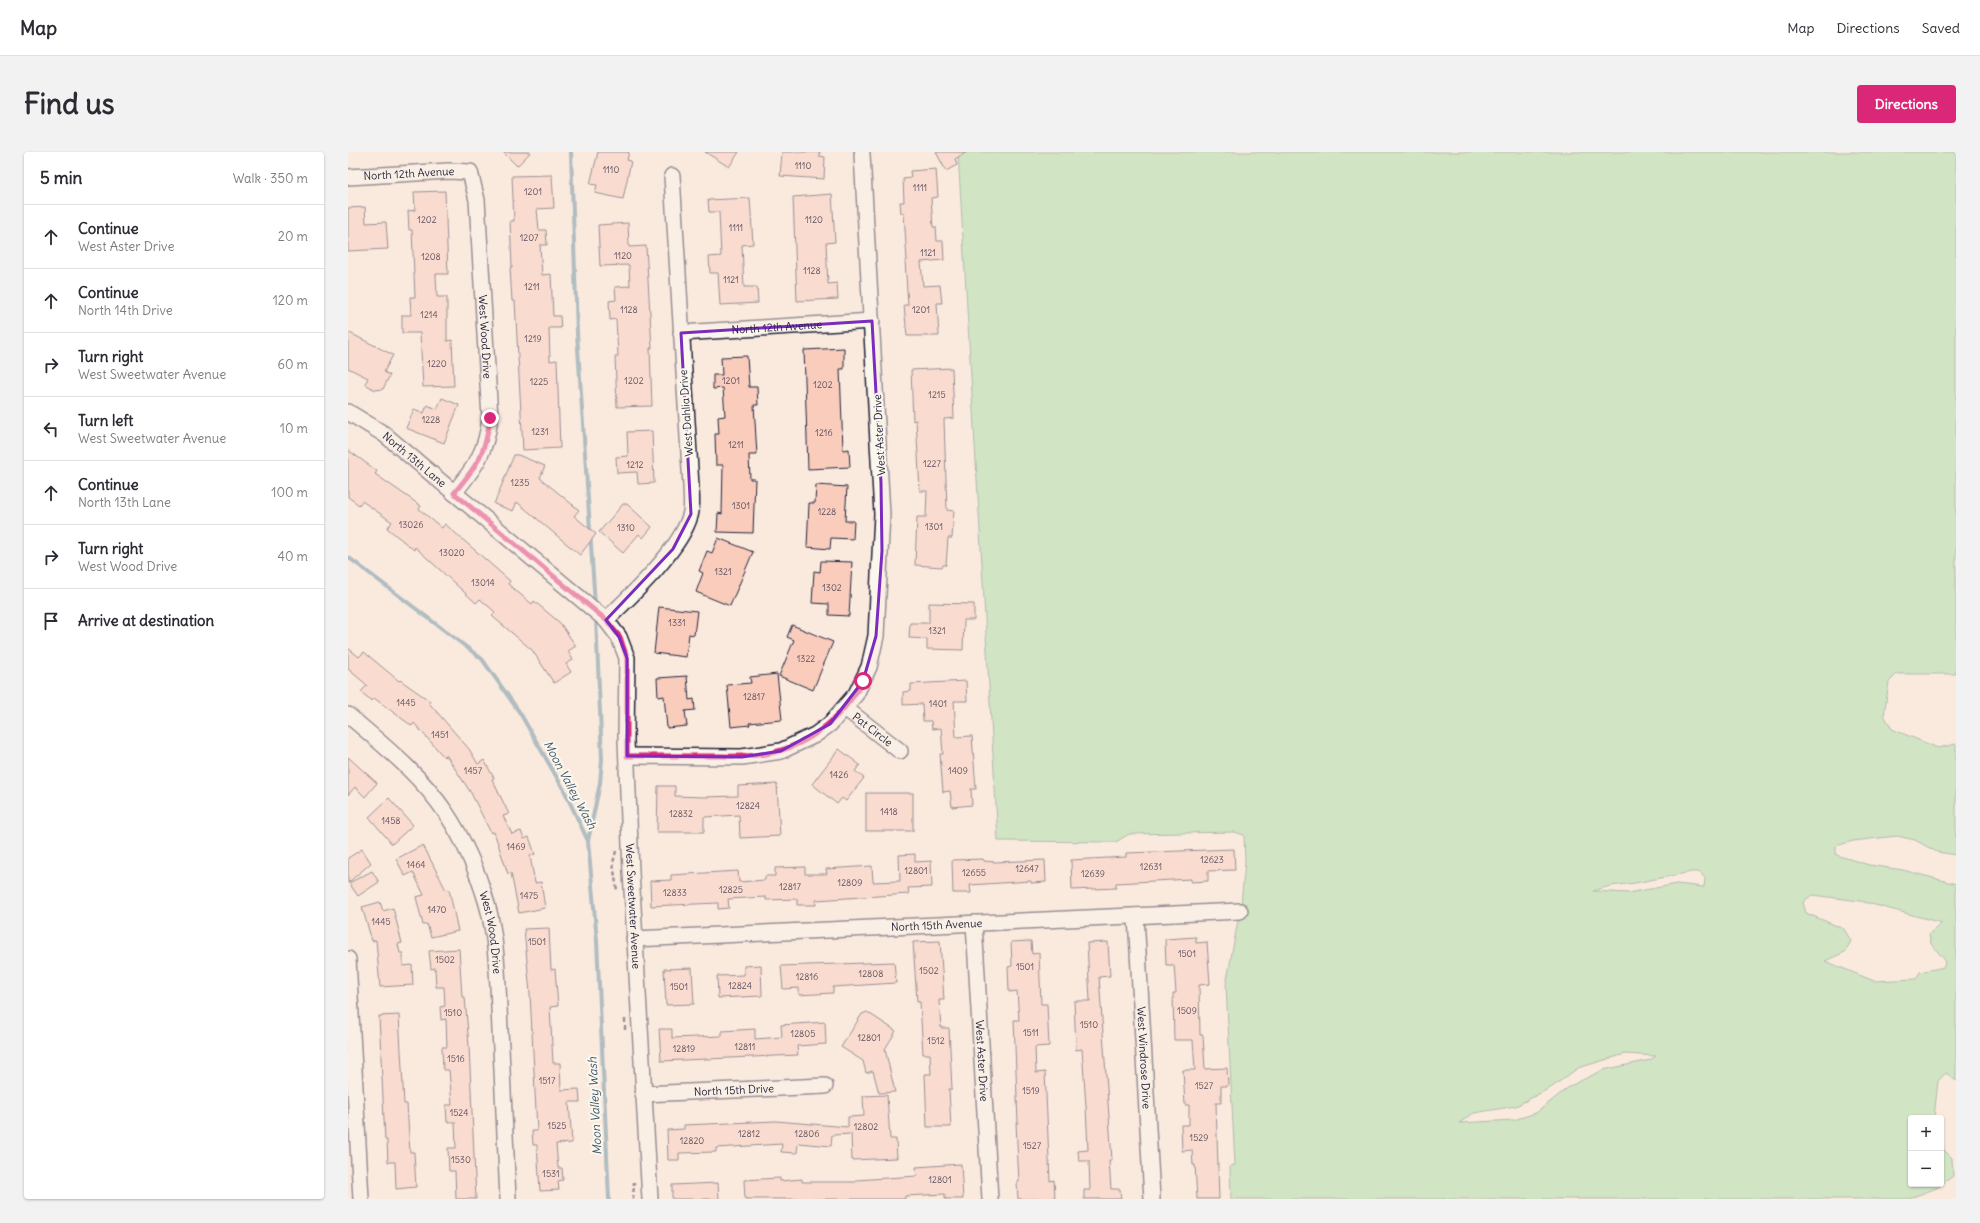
<!DOCTYPE html>
<meta charset="utf-8">
<style>
:root{--surface:#fff;--page:#f2f2f3;--text:#2b2b33;--muted:#7c7c81;--line:#e1e1e2;--accent:#db2777}
body{margin:0;font-family:Delius,sans-serif;background:var(--page);color:var(--text)}
.controls{position:absolute;right:12px;bottom:12px;display:grid;overflow:hidden;border-radius:4px;box-shadow:0 1px 3px #0004}
.controls button{width:36px;height:36px;display:grid;place-items:center;padding:0;border:0;border-bottom:1px solid var(--line);background:var(--surface);color:var(--text);font:20px sans-serif}
.stop{position:absolute;width:12px;height:12px;margin:-9px;border:3px solid #db2777;border-radius:50%;background:#fff}
.stop.end{background:#db2777;border-color:#fff;box-shadow:0 1px 4px #0008}
.list{margin:0;padding:0;list-style:none}
h2{display:flex;justify-content:space-between;align-items:center;height:52px;margin:0;padding:0 16px;font-size:17px}
h2 small{font-size:13px;font-weight:400;color:var(--muted)}
.list li{display:grid;grid-template-columns:26px 1fr auto;gap:12px;align-items:center;box-sizing:border-box;height:64px;padding:0 16px;border-top:1px solid var(--line)}
.list b{display:block;font-size:15px;white-space:nowrap}
.list p{margin:0;font-size:13px;white-space:nowrap;color:var(--muted)}
.list em{font-size:13px;font-style:normal;color:var(--muted)}
.icon{flex:none;width:22px;height:22px;fill:none;stroke:currentColor;stroke-width:2;stroke-linecap:round;stroke-linejoin:round}
.map{position:relative;flex:none;width:1608px;height:1047px;overflow:hidden;border-radius:4px}
header{display:flex;align-items:center;gap:24px;box-sizing:border-box;height:56px;padding:0 20px;background:var(--surface);border-bottom:1px solid var(--line)}
header strong{font-size:19px}
nav{display:flex;gap:22px;margin-inline-start:auto;font-size:14px}
.intro{display:flex;align-items:center;justify-content:space-between;box-sizing:border-box;height:96px;padding:0 24px}
h1{margin:0;font-size:28px}
.button{padding:10px 18px;border-radius:4px;background:var(--accent);color:#fff;font-size:14px;font-weight:700}
main{display:flex;gap:24px;padding:0 24px}
aside{flex:1;background:var(--surface);border-radius:4px;box-shadow:0 1px 3px #0004}
.map>svg:first-child{display:block}
.green{fill:#9fdfa7;stroke:#608071;fill-rule:evenodd}
.lines{fill:none;stroke-linecap:round;stroke-linejoin:round}
.stream{stroke:#5a879d;stroke-width:4}
.building{fill:#f9ccbc;stroke:#22223b}
.street-casing{stroke:#22223b;stroke-width:18}
.path{stroke:#22223b;stroke-width:2.5;stroke-dasharray:4 3;stroke-linecap:butt}
.street{stroke:#fbf7ec;stroke-width:15}
.route{stroke:#db2777;stroke-width:5}
.marked{fill:none;stroke:#7b2cbf;stroke-width:3;stroke-linejoin:round}
.labels{text-anchor:middle;stroke-width:4;stroke-linejoin:round;paint-order:stroke}
.number-label{font-size:9px;fill:#584c5b}
.street-label{font-size:11px;fill:#22223b;stroke:#fbf7ec}
.water-label{font-size:12px;font-style:italic;fill:#3e556c;stroke:#fbf7ec}
</style>
<header>
<strong>Map</strong>
<nav><a>Map</a><a>Directions</a><a>Saved</a></nav>
</header>
<div class="intro"><h1>Find us</h1><a class="button">Directions</a></div>
<main>
<aside>
<h2>5 min<small>Walk · 350 m</small></h2>
<ul class="list">
<li><svg class="icon" aria-label="ahead" viewBox="0 0 24 24"><path d="M12 20V5M6 11l6-6 6 6"/></svg><div><b>Continue</b><p>West Aster Drive</p></div><em>20 m</em></li>
<li><svg class="icon" aria-label="ahead" viewBox="0 0 24 24"><path d="M12 20V5M6 11l6-6 6 6"/></svg><div><b>Continue</b><p>North 14th Drive</p></div><em>120 m</em></li>
<li><svg class="icon" aria-label="right" viewBox="0 0 24 24"><path d="M7 20v-9h11M14 6l5 5-5 5"/></svg><div><b>Turn right</b><p>West Sweetwater Avenue</p></div><em>60 m</em></li>
<li><svg class="icon" aria-label="left" viewBox="0 0 24 24"><path d="M17 20v-9H6M10 6l-5 5 5 5"/></svg><div><b>Turn left</b><p>West Sweetwater Avenue</p></div><em>10 m</em></li>
<li><svg class="icon" aria-label="ahead" viewBox="0 0 24 24"><path d="M12 20V5M6 11l6-6 6 6"/></svg><div><b>Continue</b><p>North 13th Lane</p></div><em>100 m</em></li>
<li><svg class="icon" aria-label="right" viewBox="0 0 24 24"><path d="M7 20v-9h11M14 6l5 5-5 5"/></svg><div><b>Turn right</b><p>West Wood Drive</p></div><em>40 m</em></li>
<li><svg class="icon" aria-label="arrive" viewBox="0 0 24 24"><path d="M6 21V4h12l-3 4 3 4H6"/></svg><div><b>Arrive at destination</b></div></li>
</ul>
</aside>
<div class="map">
<svg width="1608" height="1047" viewBox="0 0 1608 1047">
<rect width="100%" height="100%" fill="#faeade"/>
<filter id="ink" filterUnits="userSpaceOnUse"><feTurbulence type="fractalNoise" baseFrequency=".025" numOctaves="2"/><feDisplacementMap in="SourceGraphic" scale="8" xChannelSelector="R" yChannelSelector="G"/><feConvolveMatrix kernelMatrix="1 2 1 2 8 2 1 2 1" color-interpolation-filters="sRGB"/></filter>
<g filter="url(#ink)">
<path class="green" d="M 610,0 L 1608,0 L 1608,522 L 1549,522 L 1541,530 L 1536,563 L 1544,577 L 1590,596 L 1608,592 L 1608,703 L 1589,700 L 1567,688 L 1549,684 L 1505,689 L 1488,694 L 1488,703 L 1521,713 L 1555,718 L 1608,732 L 1608,929 L 1598,921 L 1590,929 L 1586,966 L 1563,966 L 1563,1032 L 1593,1032 L 1593,995 L 1604,1006 L 1605,1024 L 1589,1036 L 1559,1047 L 883,1047 L 882,1014 L 887,1013 L 878,833 L 893,752 L 897,710 L 896,683 L 887,680 L 781,682 L 768,690 L 650,689 ZM 1343,720 L 1351,720 L 1357,726 L 1356,735 L 1329,732 L 1280,741 L 1245,739 L 1262,734 L 1287,731 ZM 1464,743 L 1512,749 L 1594,771 L 1581,782 L 1583,792 L 1597,808 L 1596,815 L 1572,820 L 1568,827 L 1526,829 L 1477,809 L 1497,800 L 1503,789 L 1496,777 L 1458,761 L 1455,750 ZM 1277,902 L 1308,904 L 1302,908 L 1255,918 L 1222,934 L 1188,961 L 1166,968 L 1111,971 L 1126,961 L 1168,954 L 1204,935 L 1230,916 Z"/>
<g class="lines">
<g class="stream">
<polyline points="223,0 229,181 247,453"/>
<polyline points="0,405 134,507 172,561 216,638 240,689 249,789 261,1047"/>
<polyline points="240,689 252,631 254,607 248,466"/>
</g>
</g>
<g class="building">
<polygon points="155,0 183,0 169,14"/>
<polygon points="250,0 281,0 279,8 283,9 275,47 247,41 249,33 242,32"/>
<polygon points="357,0 391,0 381,15"/>
<polygon points="434,0 472,0 471,4 477,5 476,27 432,24"/>
<polygon points="588,0 619,0 607,7 609,13 598,19"/>
<polygon points="588,17 590,45 583,46 585,75 588,75 589,89 595,89 596,108 573,110 575,134 592,133 594,151 589,151 591,184 559,184 556,153 560,153 557,109 559,109 556,61 553,61 552,50 556,50 555,27 563,26 562,19"/>
<polygon points="204,23 206,56 189,57 191,78 198,78 199,93 192,93 194,123 203,122 205,164 212,164 213,176 201,176 202,209 209,208 212,296 175,298 167,149 164,149 162,116 164,115 162,69 166,69 164,24"/>
<polygon points="97,39 100,122 88,122 89,145 99,145 99,189 104,188 106,234 75,235 72,181 54,181 54,163 63,163 62,145 67,145 64,78 61,78 60,59 67,58 66,40"/>
<polygon points="484,42 487,90 478,91 480,132 489,131 490,147 449,149 445,45"/>
<polygon points="402,46 405,92 394,93 396,135 409,135 410,151 372,153 370,121 362,121 361,105 373,104 371,60 361,60 360,48"/>
<polygon points="17,55 18,71 38,70 40,97 0,99 0,56"/>
<polygon points="280,71 281,95 298,94 304,196 302,196 304,254 269,255 267,204 270,204 268,167 262,168 261,149 268,148 267,135 282,134 281,113 252,114 250,73"/>
<polygon points="0,180 45,203 36,220 42,223 35,237 27,238 17,232 20,226 0,216"/>
<polygon points="496,196 496,217 492,217 495,298 501,297 502,315 460,317 456,198"/>
<polygon points="399,204 401,235 409,235 410,253 406,253 409,303 401,303 402,327 407,327 405,381 369,380 370,361 374,362 375,313 368,313 367,282 371,282 370,265 377,264 375,236 365,237 365,223 374,223 373,205"/>
<polygon points="604,216 606,266 596,267 599,358 606,359 604,386 600,386 598,413 595,413 594,415 567,413 569,365 578,365 579,339 572,339 568,268 565,269 563,218"/>
<polygon points="94,246 111,253 96,291 58,276 66,257 76,261 79,253 89,257"/>
<polygon points="304,279 306,331 290,332 289,320 269,321 268,305 280,304 279,280"/>
<polygon points="0,298 29,319 27,322 73,354 71,357 94,376 97,372 162,429 160,432 184,452 186,449 212,471 228,494 220,499 225,508 218,512 223,520 206,531 184,498 144,464 147,460 132,447 128,451 67,395 66,398 39,376 44,370 14,349 11,353 0,345"/>
<polygon points="166,303 170,303 197,314 192,326 231,358 226,364 248,382 232,403 169,350 165,359 146,352"/>
<polygon points="468,333 499,335 497,369 506,369 505,387 483,386 482,397 459,395 461,351 467,351"/>
<polygon points="275,352 279,352 304,375 295,386 291,382 275,401 251,380"/>
<polygon points="370,386 405,400 382,454 348,440 355,421 351,419 359,399 364,401"/>
<polygon points="473,409 504,410 501,464 481,463 481,452 464,451 466,419 472,420"/>
<polygon points="581,451 626,452 626,468 616,468 615,498 579,497 579,487 561,486 562,471 581,471"/>
<polygon points="311,455 349,459 346,483 341,482 338,505 306,501"/>
<polygon points="444,473 485,490 465,538 431,524 446,488 439,485"/>
<polygon points="0,496 11,505 16,500 51,529 52,528 82,549 81,551 121,597 130,612 136,608 146,626 144,627 161,662 155,664 164,682 173,679 176,687 181,685 187,702 182,704 187,731 193,730 197,756 171,761 163,721 160,722 146,680 143,681 123,641 98,603 96,605 66,571 64,574 26,546 24,549 13,540 19,533 0,517"/>
<polygon points="429,522 434,568 401,571 402,573 383,575 379,533 403,531 402,525"/>
<polygon points="339,524 341,548 346,547 347,558 337,559 339,574 319,576 316,544 310,545 309,526"/>
<polygon points="618,529 619,549 606,549 608,585 624,584 628,637 623,637 624,653 604,655 602,639 595,640 592,602 595,602 593,576 584,577 583,569 575,569 574,552 555,553 555,540 563,539 563,532"/>
<polygon points="491,597 512,613 507,619 516,626 498,649 494,646 489,652 464,632"/>
<polygon points="0,605 29,631 17,645 7,635 0,643"/>
<polygon points="429,632 432,684 392,686 391,663 356,665 356,680 309,680 310,634 327,634 327,644 356,645 390,644 390,634"/>
<rect x="518" y="641" width="47" height="38"/>
<polygon points="41,646 65,673 44,692 21,665"/>
<polygon points="75,693 98,738 101,737 110,779 83,785 79,772 75,773 68,745 76,743 65,720 57,724 48,707"/>
<polygon points="14,697 23,711 0,731 0,706"/>
<polygon points="886,697 887,718 860,719 860,729 843,730 843,727 768,731 768,736 724,738 723,708 778,705 778,701"/>
<polygon points="567,702 567,710 583,709 584,735 560,736 561,742 468,748 468,753 449,753 449,747 418,748 418,745 380,747 381,756 370,757 370,751 303,754 302,729 323,728 323,723 390,719 391,730 417,728 417,724 427,724 427,716 457,715 457,722 479,722 478,717 524,714 525,730 552,729 551,703"/>
<polygon points="635,707 636,709 647,710 697,708 698,730 683,731 683,729 622,733 623,741 605,741 604,708"/>
<polygon points="24,719 31,730 10,744 1,731"/>
<polygon points="32,750 35,759 45,756 54,791 50,792 52,801 55,801 55,814 64,813 65,833 32,835 28,788 24,789 14,755"/>
<polygon points="201,776 203,818 207,817 210,854 202,855 205,911 212,911 213,938 231,937 232,950 221,950 224,991 208,992 210,1016 214,1016 215,1028 210,1029 211,1038 192,1039 189,993 185,993 184,979 189,979 182,841 176,777"/>
<polygon points="848,785 848,791 859,790 862,832 851,833 852,883 855,883 857,917 879,916 880,934 873,934 873,951 868,951 871,1047 849,1047 847,1013 845,1013 844,998 834,999 833,973 841,973 841,953 837,953 835,918 847,918 845,888 826,888 825,841 828,841 826,813 818,813 817,787"/>
<polygon points="592,789 596,848 591,848 593,876 601,876 604,937 601,937 603,975 579,975 577,922 583,922 582,902 575,902 572,850 569,850 565,790"/>
<polygon points="683,789 684,802 691,801 693,852 699,852 701,894 687,895 688,921 697,920 702,1029 706,1028 707,1046 699,1047 670,1047 669,1030 671,1030 668,971 670,971 666,868 671,868 669,839 661,840 660,815 664,814 663,790"/>
<polygon points="760,790 762,824 751,825 761,965 764,1008 761,1008 763,1037 772,1037 773,1047 736,1047 736,1038 742,1038 741,1009 731,1009 730,999 740,998 738,954 734,897 728,898 726,849 742,849 739,791"/>
<polygon points="111,797 114,845 117,845 121,894 128,1047 108,1047 107,1019 101,1019 100,996 108,996 107,970 99,970 98,953 104,953 101,918 95,918 94,895 99,895 98,867 93,868 92,855 97,854 96,835 88,835 87,816 83,817 81,799"/>
<polygon points="546,810 548,831 485,835 485,841 451,843 451,836 435,837 433,814"/>
<polygon points="413,813 414,844 370,846 369,824 396,823 396,814"/>
<polygon points="344,816 346,852 318,853 316,817"/>
<polygon points="519,860 548,879 537,897 547,940 531,941 525,919 518,921 515,909 493,895 514,862"/>
<polygon points="51,863 56,952 59,952 62,1000 66,1000 68,1035 48,1037 47,1010 40,1010 39,988 37,988 31,864"/>
<polygon points="477,870 478,892 449,894 450,903 313,909 311,877 324,877 324,886 374,884 374,879 407,877 407,887 434,885 433,873"/>
<polygon points="539,943 542,987 548,987 549,1006 504,1008 503,982 484,983 483,994 450,991 449,1001 433,1000 434,992 368,996 368,1000 331,1001 331,1008 320,1008 319,978 336,977 336,973 428,969 500,975 500,965 516,964 515,944"/>
<polygon points="613,1012 615,1047 597,1047 597,1042 557,1044 557,1047 397,1047 396,1028 432,1026 432,1029 454,1027 454,1030 508,1030 508,1028 569,1024 568,1015"/>
<polygon points="370,1031 371,1047 324,1047 324,1033"/>
</g>
<g class="lines">
<defs>
<g id="street">
<path id="s1" d="M 0,25 L 101,19 L 122,20 L 129,48 L 142,266 C 138,301 127,315 106,341"/>
<path id="s2" d="M 333,181 L 524,169"/>
<path id="s3" d="M 0,260 L 36,282 L 258,468 L 271,485 L 279,506 L 278,588 L 283,720 L 302,1047"/>
<path d="M 258,468 C 284,443 332,398 342,364 C 345,355 343,343 343,334 L 324,24"/>
<path id="s4" d="M 497,556 L 552,599"/>
<path id="s5" d="M 0,563 C 35,593 72,622 98,661 C 116,688 130,721 139,752 C 151,793 150,852 153,896 C 155,946 158,997 160,1047"/>
<polyline points="279,604 394,605 433,599 467,583 482,572 508,542 521,515 528,484 534,362 514,2"/>
<path id="s6" d="M 788,764 L 804,1047"/>
<path id="s7" d="M 626,771 L 642,1047"/>
<path id="s8" d="M 286,787 L 892,759"/>
<polyline points="0,807 13,1047"/>
<path id="s9" d="M 295,942 L 477,934"/>
</g>
</defs>
<use href="#street" class="street-casing"/>
<g class="path">
<polyline points="268,699 265,711 269,739"/>
<polyline points="277,867 277,878"/>
<polyline points="285,1047 286,1030"/>
</g>
<use href="#street" class="street"/>
</g>
</g>
<g class="lines" filter="url(#ink)">
<path class="route" d="M 142,266 C 138,301 128,315 106,341 L 258,468 L 272,485 L 279,506 L 279,604 C 306,604 332,604 358,604 C 375,604 393,605 410,603 C 456,598 492,569 515,529"/>
</g>
<path d="M0 0H1608V1047H0ZM 524,169 L 533,331 L 534,399 L 528,484 L 515,529 L 482,572 L 433,599 L 394,605 L 279,604 L 279,506 L 271,485 L 258,468 L 325,397 L 343,362 L 333,181 Z" fill="#faeade" fill-opacity=".55" fill-rule="evenodd"/>
<path class="marked" d="M 524,169 L 533,331 L 534,399 L 528,484 L 515,529 L 482,572 L 433,599 L 394,605 L 279,604 L 279,506 L 271,485 L 258,468 L 325,397 L 343,362 L 333,181 Z"/>
<g class="labels">
<g class="number-label">
<text x="455" y="17">1110</text>
<text x="263" y="21">1110</text>
<text x="572" y="39">1111</text>
<text x="185" y="43">1201</text>
<text x="79" y="71">1202</text>
<text x="466" y="71">1120</text>
<text x="388" y="79">1111</text>
<text x="181" y="89">1207</text>
<text x="580" y="104">1121</text>
<text x="275" y="107">1120</text>
<text x="83" y="108">1208</text>
<text x="464" y="122">1128</text>
<text x="383" y="131">1121</text>
<text x="184" y="138">1211</text>
<text x="281" y="161">1128</text>
<text x="573" y="161">1201</text>
<text x="81" y="166">1214</text>
<text x="185" y="190">1219</text>
<text x="89" y="215">1220</text>
<text x="286" y="232">1202</text>
<text x="383" y="232">1201</text>
<text x="191" y="233">1225</text>
<text x="475" y="236">1202</text>
<text x="589" y="246">1215</text>
<text x="83" y="271">1228</text>
<text x="192" y="283">1231</text>
<text x="476" y="284">1216</text>
<text x="388" y="296">1211</text>
<text x="584" y="315">1227</text>
<text x="287" y="316">1212</text>
<text x="172" y="334">1235</text>
<text x="393" y="357">1301</text>
<text x="479" y="363">1228</text>
<text x="63" y="376">13026</text>
<text x="586" y="378">1301</text>
<text x="278" y="379">1310</text>
<text x="104" y="404">13020</text>
<text x="375" y="423">1321</text>
<text x="135" y="434">13014</text>
<text x="484" y="439">1302</text>
<text x="329" y="474">1331</text>
<text x="589" y="482">1321</text>
<text x="458" y="510">1322</text>
<text x="406" y="548">12817</text>
<text x="58" y="554">1445</text>
<text x="590" y="555">1401</text>
<text x="92" y="586">1451</text>
<text x="125" y="622">1457</text>
<text x="610" y="622">1409</text>
<text x="491" y="626">1426</text>
<text x="400" y="657">12824</text>
<text x="541" y="663">1418</text>
<text x="333" y="665">12832</text>
<text x="43" y="672">1458</text>
<text x="168" y="698">1469</text>
<text x="864" y="711">12623</text>
<text x="68" y="716">1464</text>
<text x="803" y="718">12631</text>
<text x="679" y="720">12647</text>
<text x="568" y="722">12801</text>
<text x="626" y="724">12655</text>
<text x="745" y="725">12639</text>
<text x="502" y="734">12809</text>
<text x="442" y="738">12817</text>
<text x="383" y="741">12825</text>
<text x="327" y="744">12833</text>
<text x="181" y="747">1475</text>
<text x="89" y="761">1470</text>
<text x="33" y="773">1445</text>
<text x="189" y="793">1501</text>
<text x="839" y="805">1501</text>
<text x="97" y="811">1502</text>
<text x="677" y="818">1501</text>
<text x="581" y="822">1502</text>
<text x="523" y="825">12808</text>
<text x="459" y="828">12816</text>
<text x="392" y="837">12824</text>
<text x="331" y="838">1501</text>
<text x="839" y="862">1509</text>
<text x="105" y="864">1510</text>
<text x="741" y="876">1510</text>
<text x="683" y="884">1511</text>
<text x="455" y="885">12805</text>
<text x="521" y="889">12801</text>
<text x="588" y="892">1512</text>
<text x="397" y="898">12811</text>
<text x="336" y="900">12819</text>
<text x="108" y="910">1516</text>
<text x="199" y="932">1517</text>
<text x="856" y="937">1527</text>
<text x="683" y="942">1519</text>
<text x="111" y="964">1524</text>
<text x="209" y="977">1525</text>
<text x="518" y="978">12802</text>
<text x="401" y="985">12812</text>
<text x="459" y="985">12806</text>
<text x="851" y="989">1529</text>
<text x="344" y="992">12820</text>
<text x="684" y="997">1527</text>
<text x="113" y="1011">1530</text>
<text x="203" y="1025">1531</text>
<text x="592" y="1031">12801</text>
</g>
<g class="street-label">
<text dy="4" stroke="none"><textPath href="#s1" startOffset="61">North 12th Avenue</textPath></text>
<text dy="4" stroke="none"><textPath href="#s2" startOffset="96">North 12th Avenue</textPath></text>
<text dy="4" stroke="none"><textPath href="#s1" startOffset="288">West Wood Drive</textPath></text>
<text transform="translate(338 261) rotate(-94)" y="4">West Dahlia Drive</text>
<text transform="translate(531 283) rotate(-93)" y="4">West Aster Drive</text>
<text dy="4" stroke="none"><textPath href="#s3" startOffset="82">North 13th Lane</textPath></text>
<text dy="4" stroke="none"><textPath href="#s4" startOffset="35">Pat Circle</textPath></text>
<text dy="4" stroke="none"><textPath href="#s3" startOffset="624">West Sweetwater Avenue</textPath></text>
<text dy="4" stroke="none"><textPath href="#s8" startOffset="303">North 15th Avenue</textPath></text>
<text dy="4" stroke="none"><textPath href="#s5" startOffset="268">West Wood Drive</textPath></text>
<text dy="4" stroke="none"><textPath href="#s6" startOffset="142">West Windrose Drive</textPath></text>
<text dy="4" stroke="none"><textPath href="#s7" startOffset="138">West Aster Drive</textPath></text>
<text dy="4" stroke="none"><textPath href="#s9" startOffset="91">North 15th Drive</textPath></text>
</g>
<g class="water-label">
<text transform="translate(222 633) rotate(62)" y="4">Moon Valley Wash</text>
<text transform="translate(247 954) rotate(-93)" y="4">Moon Valley Wash</text>
</g>
</g>
</svg>
<div class="controls">
<button>+</button>
<button>−</button>
</div>
<div class="stop" style="left:515px;top:529px"></div>
<div class="stop end" style="left:142px;top:266px"></div>
</div>
</main>
